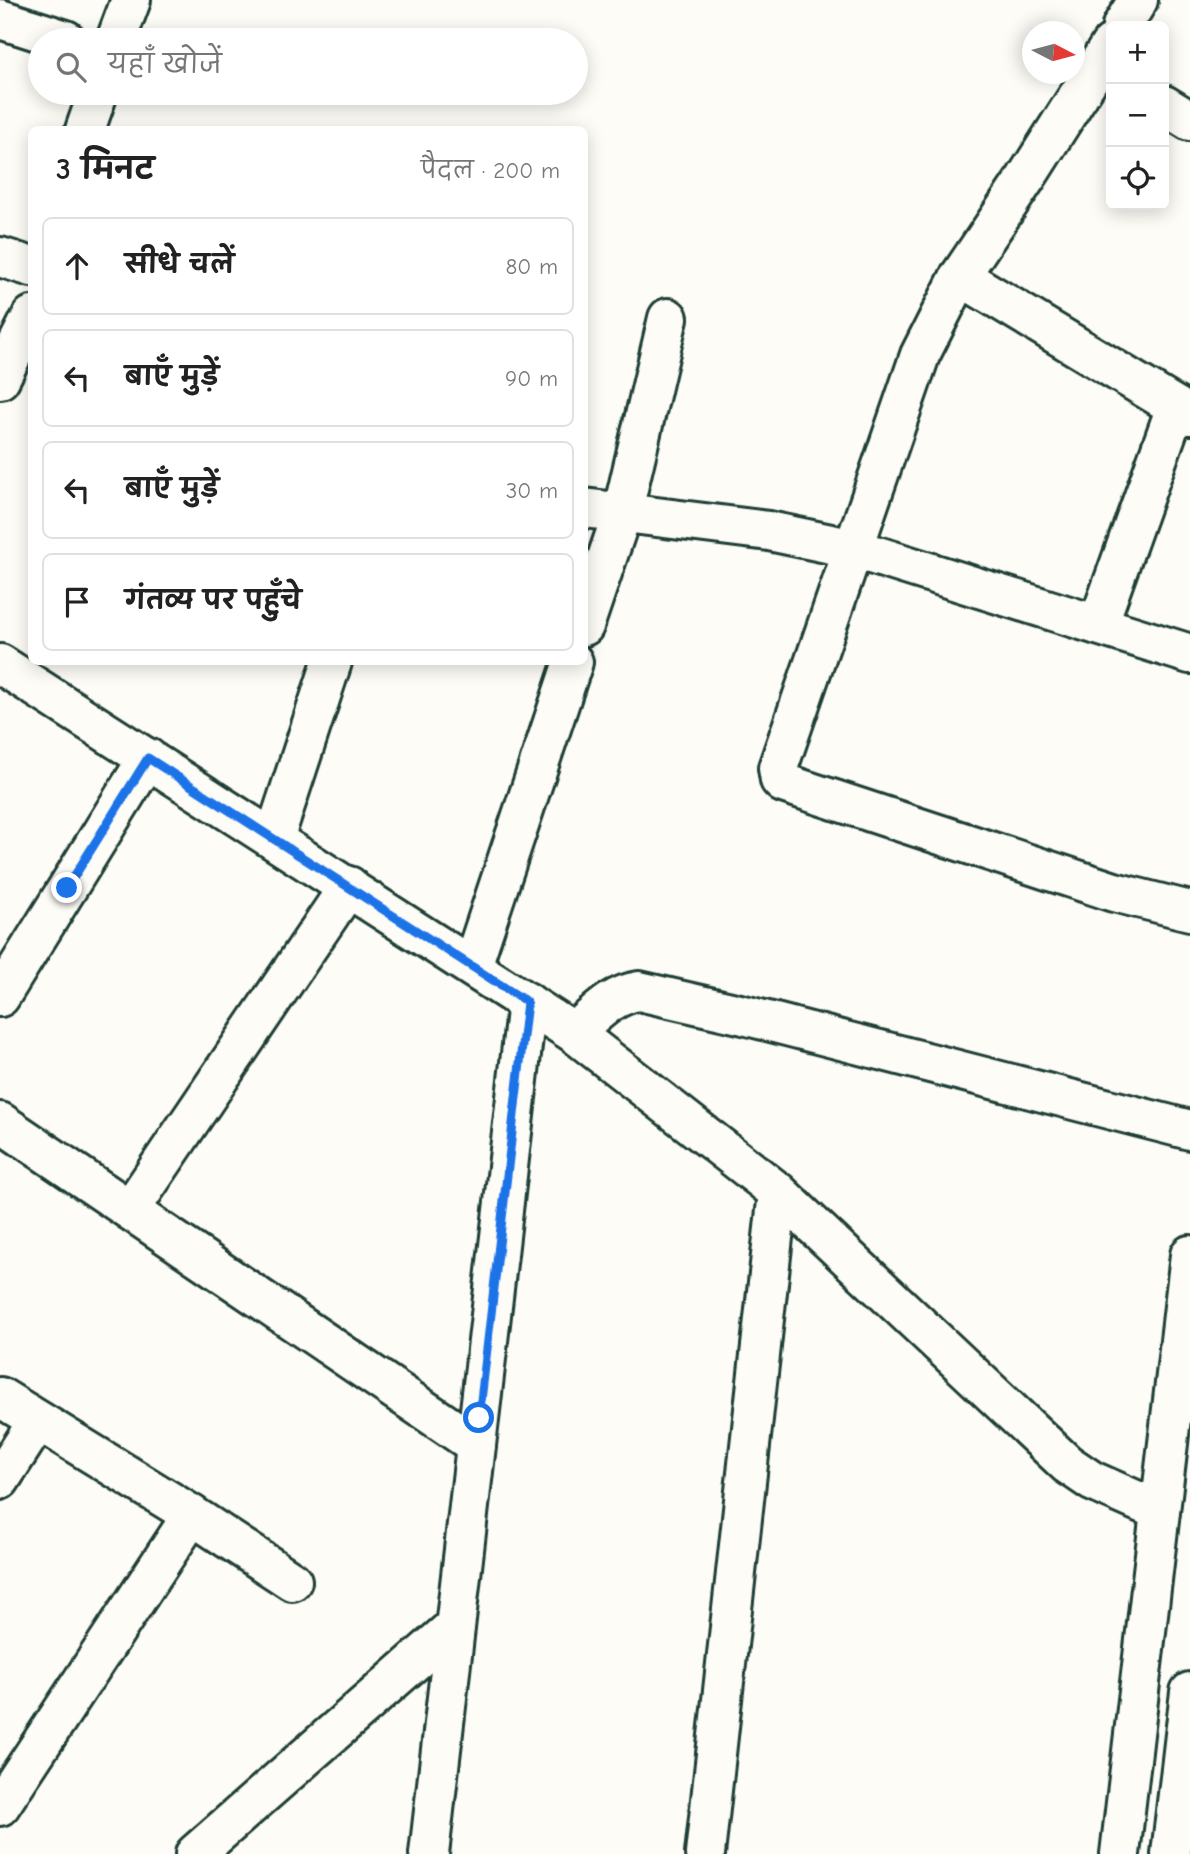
<!DOCTYPE html>
<html lang="hi">
<meta charset="utf-8">
<style>
:root{--surface:#fff;--page:#f2f2f2;--text:#222;--muted:#767676;--line:#e0e0e0}
body{margin:0;font-family:"Comic Neue","Playpen Sans Deva",sans-serif;background:var(--page);color:var(--text)}
.controls{position:absolute;right:21px;top:21px;display:grid;overflow:hidden;border-radius:10px;box-shadow:0 4px 18px #0003}
.controls button{width:63px;height:63px;display:grid;place-items:center;padding:0;border:0;border-bottom:2px solid var(--line);background:var(--surface);color:var(--text);font:35px sans-serif}
.compass{position:absolute;left:1022px;top:21px;width:63px;height:63px;border-radius:50%;background:var(--surface);box-shadow:0 4px 18px #0003;rotate:96deg}
.stop{position:absolute;width:21px;height:21px;margin:-16px;border:5px solid #1a73e8;border-radius:50%;background:#fff}
.stop.end{background:#1a73e8;border-color:#fff;box-shadow:0 2px 7px #0008}
.list{margin:0;padding:0;list-style:none}
h2{display:flex;justify-content:space-between;align-items:center;height:91px;margin:0;padding:0 28px;font-size:30px}
h2 small{font-size:23px;font-weight:400;color:var(--muted)}
.list li{display:grid;grid-template-columns:46px 1fr auto;gap:21px;align-items:center;box-sizing:border-box;height:98px;margin:0 14px 14px;padding:0 14px;border:2px solid var(--line);border-radius:10px}
.list b{display:block;font-size:26px;white-space:nowrap}
.list em{font-size:23px;font-style:normal;color:var(--muted)}
.icon{flex:none;width:38px;height:38px;fill:none;stroke:currentColor;stroke-width:2;stroke-linecap:round;stroke-linejoin:round}
.map{position:relative;flex:none;width:1190px;height:1854px;overflow:hidden}
.search{position:absolute;background:var(--surface);box-shadow:0 4px 18px #0003;left:28px;top:28px;width:560px;height:77px;display:flex;align-items:center;gap:18px;box-sizing:border-box;padding:0 24px;border-radius:38px;color:var(--muted);font-size:26px}
.panel{position:absolute;background:var(--surface);box-shadow:0 4px 18px #0003;left:28px;top:126px;width:560px;height:539px;border-radius:10px}
.map>svg:first-child{display:block}
.lines{fill:none;stroke-linecap:round;stroke-linejoin:round}
.street-casing{stroke:#1f3d34;stroke-width:44}
.highway-casing{stroke:#1f3d34;stroke-width:44}
.street{stroke:#fdfcf7;stroke-width:38}
.highway{stroke:#fdfcf7;stroke-width:38}
.route{stroke:#1a73e8;stroke-width:9}
</style>
<div class="map">
<svg width="1190" height="1854" viewBox="0 0 1190 1854">
<rect width="100%" height="100%" fill="#fdfcf7"/>
<filter id="ink" filterUnits="userSpaceOnUse"><feTurbulence type="fractalNoise" baseFrequency=".0143" numOctaves="2"/><feDisplacementMap in="SourceGraphic" scale="14" xChannelSelector="R" yChannelSelector="G"/><feConvolveMatrix kernelMatrix="1 2 1 2 8 2 1 2 1" color-interpolation-filters="sRGB"/></filter>
<g filter="url(#ink)">
<g class="lines">
<defs>
<g id="street">
<polyline points="0,19 66,40"/>
<polyline points="1122,26 1138,0"/>
<polyline points="116,40 131,0"/>
<polyline points="1111,44 1026,178 960,276 920,355 778,768 780,780 783,783 1114,892 1190,911"/>
<polyline points="1164,105 1190,121"/>
<polyline points="85,130 98,93"/>
<polyline points="0,257 32,267"/>
<polyline points="960,276 1190,415"/>
<polyline points="0,379 32,316"/>
<polyline points="584,508 769,531 855,549 1190,654"/>
<polyline points="1098,625 1176,407"/>
<polyline points="584,626 622,514 668,318"/>
<polyline points="0,664 574,1033 778,1192 1067,1464 1092,1481 1160,1511"/>
<polyline points="274,839 332,662"/>
<polyline points="472,966 573,662"/>
<polyline points="0,997 148,758"/>
<path d="M 574,1033 C 595,1015 611,995 639,991 L 744,1015 L 1190,1130"/>
<polyline points="0,1122 476,1445"/>
<polyline points="130,1210 349,886"/>
<polyline points="0,1397 192,1515 292,1581"/>
<polyline points="0,1480 38,1421"/>
<polyline points="0,1806 192,1515"/>
<polyline points="195,1854 455,1626"/>
<polyline points="429,1854 527,1002"/>
<polyline points="705,1854 778,1192"/>
</g>
<g id="highway">
<polyline points="1120,1854 1190,1255"/>
<polyline points="1171,1854 1190,1692"/>
</g>
</defs>
<use href="#street" class="street-casing"/>
<use href="#highway" class="highway-casing"/>
<use href="#street" class="street"/>
<use href="#highway" class="highway"/>
</g>
</g>
<g class="lines" filter="url(#ink)">
<polyline class="route" points="67,888 148,758 527,1002 479,1418"/>
</g>
</svg>
<div class="controls">
<button>+</button>
<button>−</button>
<button><svg class="icon" aria-label="locate" viewBox="0 0 24 24"><circle cx="12" cy="12" r="6"/><path d="M12 2v4M12 18v4M2 12h4M18 12h4"/></svg></button>
</div>
<svg class="compass" viewBox="-18 -18 36 36"><path d="M0-13l5 13h-10z" fill="#e53935"/><path d="M0 13l5-13h-10z" fill="#767676"/></svg>
<div class="stop" style="left:479px;top:1418px"></div>
<div class="stop end" style="left:67px;top:888px"></div>
<div class="search"><svg class="icon" aria-label="search" viewBox="0 0 24 24"><circle cx="10" cy="10" r="6"/><path d="M15 15l6 6"/></svg>यहाँ खोजें</div>
<section class="panel">
<h2>3 मिनट<small>पैदल · 200 m</small></h2>
<ul class="list">
<li><svg class="icon" aria-label="ahead" viewBox="0 0 24 24"><path d="M12 20V5M6 11l6-6 6 6"/></svg><div><b>सीधे चलें</b></div><em>80 m</em></li>
<li><svg class="icon" aria-label="left" viewBox="0 0 24 24"><path d="M17 20v-9H6M10 6l-5 5 5 5"/></svg><div><b>बाएँ मुड़ें</b></div><em>90 m</em></li>
<li><svg class="icon" aria-label="left" viewBox="0 0 24 24"><path d="M17 20v-9H6M10 6l-5 5 5 5"/></svg><div><b>बाएँ मुड़ें</b></div><em>30 m</em></li>
<li><svg class="icon" aria-label="arrive" viewBox="0 0 24 24"><path d="M6 21V4h12l-3 4 3 4H6"/></svg><div><b>गंतव्य पर पहुँचे</b></div></li>
</ul>
</section>
</div>
